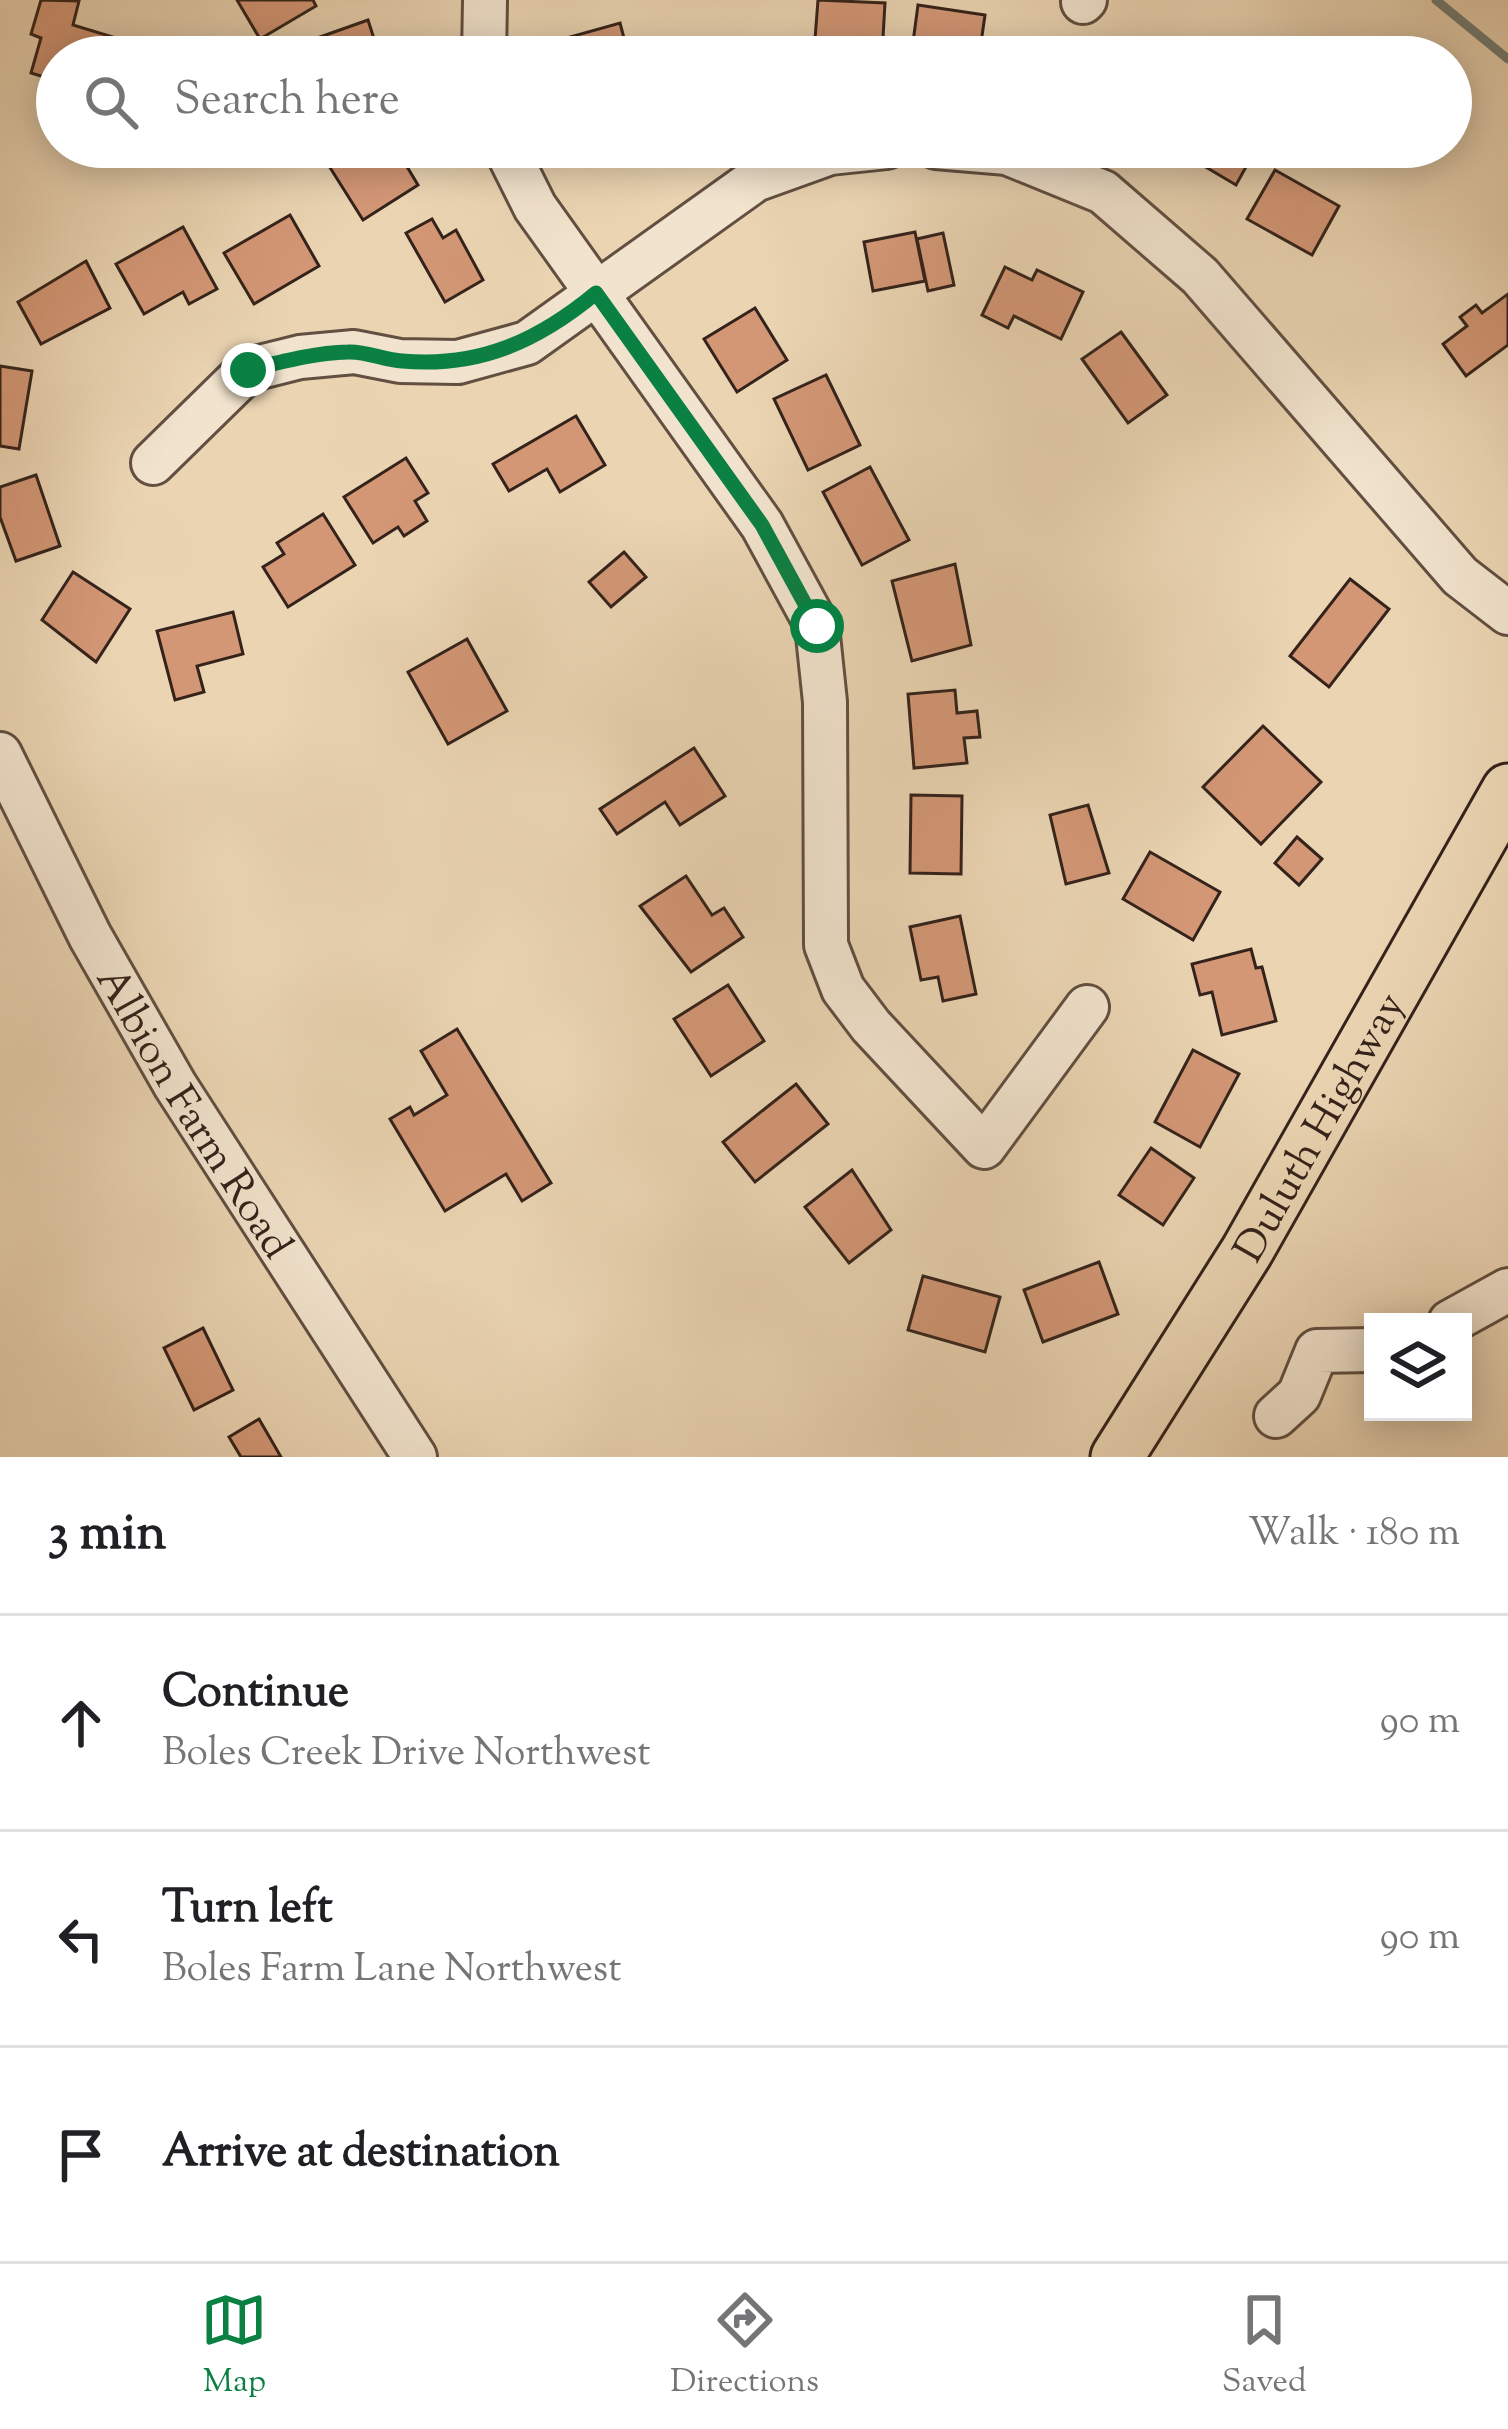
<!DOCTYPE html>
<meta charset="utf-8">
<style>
:root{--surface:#fff;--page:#f6f6f6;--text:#202124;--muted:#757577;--line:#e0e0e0;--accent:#0b8043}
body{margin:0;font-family:"Sorts Mill Goudy",serif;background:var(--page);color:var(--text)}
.controls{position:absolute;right:36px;bottom:36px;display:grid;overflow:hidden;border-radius:0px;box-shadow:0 6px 30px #0003}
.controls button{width:108px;height:108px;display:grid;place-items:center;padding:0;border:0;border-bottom:3px solid var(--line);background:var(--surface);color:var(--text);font:60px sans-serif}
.stop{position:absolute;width:36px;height:36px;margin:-27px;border:9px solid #0b8043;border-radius:50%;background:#fff}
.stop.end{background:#0b8043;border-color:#fff;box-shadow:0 3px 12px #0008}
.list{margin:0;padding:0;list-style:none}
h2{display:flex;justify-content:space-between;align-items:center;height:156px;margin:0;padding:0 48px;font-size:51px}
h2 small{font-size:39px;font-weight:400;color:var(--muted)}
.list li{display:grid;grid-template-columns:78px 1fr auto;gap:36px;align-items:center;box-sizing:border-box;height:216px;padding:0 48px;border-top:3px solid var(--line)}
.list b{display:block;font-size:45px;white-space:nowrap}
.list p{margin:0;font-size:39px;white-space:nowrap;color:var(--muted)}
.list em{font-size:39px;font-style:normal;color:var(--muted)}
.icon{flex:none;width:66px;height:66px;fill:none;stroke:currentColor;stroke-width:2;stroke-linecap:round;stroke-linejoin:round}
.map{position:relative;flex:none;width:1508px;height:1457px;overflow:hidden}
.search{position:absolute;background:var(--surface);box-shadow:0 6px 30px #0003;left:36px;right:36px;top:36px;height:132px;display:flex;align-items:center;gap:30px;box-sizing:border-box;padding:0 42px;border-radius:66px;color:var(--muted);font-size:45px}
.sheet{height:804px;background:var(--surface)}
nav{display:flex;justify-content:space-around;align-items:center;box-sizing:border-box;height:168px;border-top:3px solid var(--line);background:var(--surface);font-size:33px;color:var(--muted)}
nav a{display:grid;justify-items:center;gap:6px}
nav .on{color:var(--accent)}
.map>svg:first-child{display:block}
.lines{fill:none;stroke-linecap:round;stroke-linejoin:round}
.stream{stroke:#717c76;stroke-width:9}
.building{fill:#d39776;stroke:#34231b;stroke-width:3}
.minor-casing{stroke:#624f41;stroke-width:48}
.major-casing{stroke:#34231b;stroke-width:57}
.minor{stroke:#f1e3cd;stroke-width:42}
.major{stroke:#ead4b2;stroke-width:51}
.route{stroke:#0b8043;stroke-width:15}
.labels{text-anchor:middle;stroke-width:9;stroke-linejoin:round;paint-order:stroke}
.street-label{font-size:42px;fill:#34231b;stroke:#f1e3cd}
</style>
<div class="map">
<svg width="1508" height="1457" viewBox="0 0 1508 1457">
<rect width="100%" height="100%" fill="#ead4b2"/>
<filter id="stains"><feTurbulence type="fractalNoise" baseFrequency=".00167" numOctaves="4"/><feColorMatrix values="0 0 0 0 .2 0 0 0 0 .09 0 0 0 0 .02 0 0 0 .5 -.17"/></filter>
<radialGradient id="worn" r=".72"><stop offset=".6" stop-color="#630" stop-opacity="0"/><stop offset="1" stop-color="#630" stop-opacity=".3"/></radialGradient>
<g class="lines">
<polyline class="stream" points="1436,0 1508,59"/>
</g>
<g class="building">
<polygon points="41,0 79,1 73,25 116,38 111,57 57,57 57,81 31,73 41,38 31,34"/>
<polygon points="237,0 313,0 316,6 260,39"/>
<polygon points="818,0 885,3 882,55 825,57 814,52"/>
<polygon points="918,5 985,15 979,57 911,57"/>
<polygon points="368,20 376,45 369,47 373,57 312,57 306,42"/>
<polygon points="620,23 629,57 575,57 570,37"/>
<polygon points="1120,38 1154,57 1110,57"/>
<polygon points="771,40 772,57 701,57 700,46"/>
<polygon points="342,147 402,147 397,150 418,185 363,220 324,158"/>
<polygon points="1172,147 1257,147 1236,185"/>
<polygon points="1275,170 1339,206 1312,255 1247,219"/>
<polygon points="290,215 319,266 254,304 224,253"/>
<polygon points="432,219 443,238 456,230 483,280 445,302 406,233"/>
<polygon points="183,227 217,289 189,304 183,292 144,314 116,264"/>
<polygon points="915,232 925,281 873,291 864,242"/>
<polygon points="943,233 954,285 928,291 917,239"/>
<polygon points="86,261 110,308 41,344 18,302"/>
<polygon points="1005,267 1032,280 1037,270 1083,292 1061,339 1014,316 1008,328 982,315"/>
<polygon points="1508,294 1508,345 1466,376 1443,344 1467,326 1460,317 1476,305 1482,313"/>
<polygon points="755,308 787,360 737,392 704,339"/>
<polygon points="1121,332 1167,395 1128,423 1082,359"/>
<polygon points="0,366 32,371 19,449 0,446"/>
<polygon points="826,375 860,445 808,470 774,399"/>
<polygon points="576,416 605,465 560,492 547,469 509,491 493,464"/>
<polygon points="406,458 428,493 415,501 427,521 404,536 398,527 373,543 344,497"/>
<polygon points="870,467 909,540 862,565 823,492"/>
<polygon points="36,475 60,546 16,561 0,517 0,487"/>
<polygon points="323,514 355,565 288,607 263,567 284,554 277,543"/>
<polygon points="624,552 646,577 611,607 589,582"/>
<polygon points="955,564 971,645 912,661 892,581"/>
<polygon points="73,572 130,609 96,662 42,620"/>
<polygon points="1350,579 1389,609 1329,687 1290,656"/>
<polygon points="233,612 243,654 197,666 204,692 175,700 157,631"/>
<polygon points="467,639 507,711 448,744 408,672"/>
<polygon points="955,690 957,713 977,711 980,737 964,738 967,763 914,768 908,694"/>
<polygon points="1263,726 1321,782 1261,844 1203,787"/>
<polygon points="694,748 725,796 680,825 665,802 617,834 600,809"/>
<polygon points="911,795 962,796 961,874 910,873"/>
<polygon points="1088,805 1109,873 1066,884 1050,815"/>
<polygon points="1297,837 1322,859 1299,885 1275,863"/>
<polygon points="1150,852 1220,892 1193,940 1123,899"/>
<polygon points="686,876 712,915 724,908 743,937 691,972 640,906"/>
<polygon points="960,916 976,994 943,1001 938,977 921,980 910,927"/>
<polygon points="1251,949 1256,968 1262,967 1276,1021 1222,1035 1212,992 1200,995 1192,964"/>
<polygon points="728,985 764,1041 711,1076 674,1019"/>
<polygon points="457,1029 551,1183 522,1201 506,1174 445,1211 390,1119 410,1107 414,1115 447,1095 421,1051"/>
<polygon points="1193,1050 1239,1074 1200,1147 1155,1122"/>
<polygon points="796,1084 828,1124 755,1182 723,1142"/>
<polygon points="1151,1148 1194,1178 1163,1225 1119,1195"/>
<polygon points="852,1170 891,1230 849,1263 805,1207"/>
<polygon points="1099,1262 1118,1314 1043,1342 1024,1290"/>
<polygon points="923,1276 1000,1297 985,1352 908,1330"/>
<polygon points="203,1328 233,1390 194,1410 164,1348"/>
<polygon points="259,1419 281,1457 241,1457 229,1437"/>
</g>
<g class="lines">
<defs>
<g id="minor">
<polyline points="1083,2 1085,0"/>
<polyline points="484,57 485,0"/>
<polyline points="505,147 535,207 762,525 817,626 825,702 826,945 843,989 871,1026 984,1147 1087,1007"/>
<polyline points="936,147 1007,153 1103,192 1200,276 1460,576 1508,613"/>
<polyline points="153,463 248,370 300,357 354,352 400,361 458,362 527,343 755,180 830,153 887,147"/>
<path id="s1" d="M 0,754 L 90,936 L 175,1085 L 415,1457"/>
<polyline points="1450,1322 1508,1290"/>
<polyline points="1276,1416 1299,1395 1317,1351 1373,1350"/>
</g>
<g id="major">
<path id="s2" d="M 1117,1457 L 1247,1251 L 1508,790"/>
</g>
</defs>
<use href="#minor" class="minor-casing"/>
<use href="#major" class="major-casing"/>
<use href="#minor" class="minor"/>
<use href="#major" class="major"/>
</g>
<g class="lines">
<path class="route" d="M 248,370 C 281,362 313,353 348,352 C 366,351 384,360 402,361 C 479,368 538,341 596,293 L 762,525 L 817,626"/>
</g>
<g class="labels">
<g class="street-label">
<text dy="15" stroke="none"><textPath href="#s1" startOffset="408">Albion Farm Road</textPath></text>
<text dy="15" stroke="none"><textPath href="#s2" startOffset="387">Duluth Highway</textPath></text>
</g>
</g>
<rect width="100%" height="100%" filter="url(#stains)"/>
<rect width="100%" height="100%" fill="url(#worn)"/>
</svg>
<div class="controls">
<button><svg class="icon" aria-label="layers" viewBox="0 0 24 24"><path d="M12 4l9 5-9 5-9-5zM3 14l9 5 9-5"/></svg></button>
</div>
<div class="stop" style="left:817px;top:626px"></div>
<div class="stop end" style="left:248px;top:370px"></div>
<div class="search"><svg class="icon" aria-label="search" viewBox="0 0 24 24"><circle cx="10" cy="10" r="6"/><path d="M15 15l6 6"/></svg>Search here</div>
</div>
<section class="sheet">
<h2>3 min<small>Walk · 180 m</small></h2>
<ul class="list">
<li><svg class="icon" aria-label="ahead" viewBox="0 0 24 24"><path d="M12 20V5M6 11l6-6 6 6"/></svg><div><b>Continue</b><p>Boles Creek Drive Northwest</p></div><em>90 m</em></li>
<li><svg class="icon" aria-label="left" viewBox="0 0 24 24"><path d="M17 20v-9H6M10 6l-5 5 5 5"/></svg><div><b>Turn left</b><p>Boles Farm Lane Northwest</p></div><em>90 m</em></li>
<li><svg class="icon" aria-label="arrive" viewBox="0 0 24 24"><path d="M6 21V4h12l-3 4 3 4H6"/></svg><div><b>Arrive at destination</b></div></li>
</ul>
</section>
<nav>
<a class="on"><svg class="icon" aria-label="map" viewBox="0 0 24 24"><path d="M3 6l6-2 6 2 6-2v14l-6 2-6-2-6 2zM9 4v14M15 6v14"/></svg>Map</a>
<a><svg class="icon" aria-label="directions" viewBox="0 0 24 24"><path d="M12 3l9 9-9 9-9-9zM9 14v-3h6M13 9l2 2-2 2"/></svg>Directions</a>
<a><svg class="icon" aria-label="saved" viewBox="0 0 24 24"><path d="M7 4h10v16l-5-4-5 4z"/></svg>Saved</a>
</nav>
